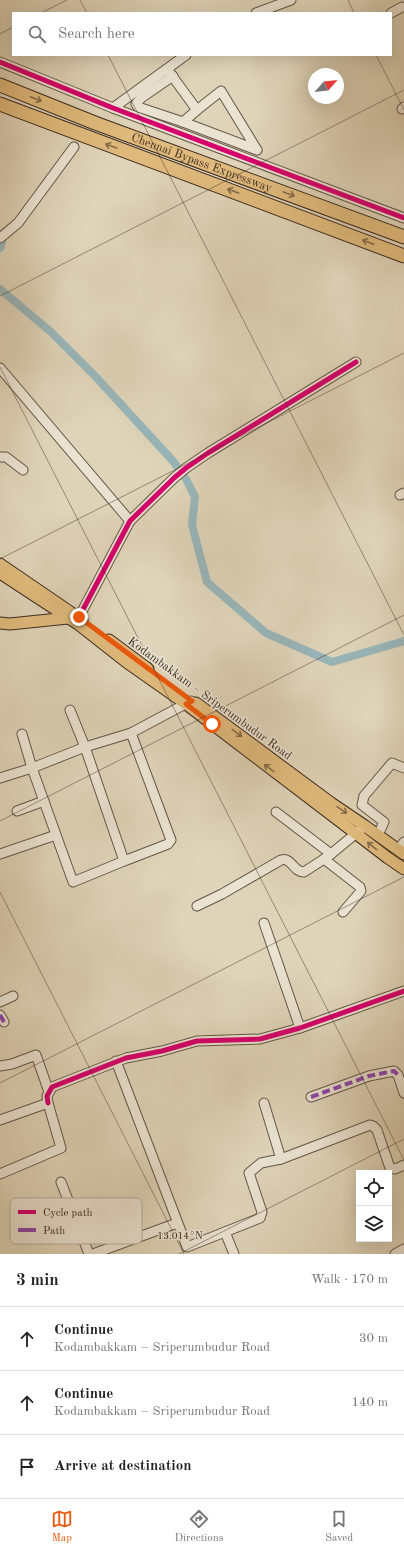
<!DOCTYPE html>
<meta charset="utf-8">
<style>
:root{--surface:#fff;--page:#f2f2f2;--text:#222;--muted:#767676;--line:#e0e0e0;--accent:#ea580c}
body{margin:0;font-family:"Old Standard TT",serif;background:var(--page);color:var(--text)}
.controls{position:absolute;right:12px;bottom:12px;display:grid;overflow:hidden;border-radius:0px;box-shadow:0 4px 16px #0002}
.controls button{width:36px;height:36px;display:grid;place-items:center;padding:0;border:0;border-bottom:1px solid var(--line);background:var(--surface);color:var(--text);font:20px sans-serif}
.compass{position:absolute;left:308px;top:68px;width:36px;height:36px;border-radius:50%;background:var(--surface);box-shadow:0 4px 16px #0002;rotate:63deg}
.stop{position:absolute;width:12px;height:12px;margin:-9px;border:3px solid #ea580c;border-radius:50%;background:#fff}
.stop.end{background:#ea580c;border-color:#fff;box-shadow:0 1px 4px #0008}
.list{margin:0;padding:0;list-style:none}
h2{display:flex;justify-content:space-between;align-items:center;height:52px;margin:0;padding:0 16px;font-size:17px}
h2 small{font-size:13px;font-weight:400;color:var(--muted)}
.list li{display:grid;grid-template-columns:26px 1fr auto;gap:12px;align-items:center;box-sizing:border-box;height:64px;padding:0 16px;border-top:1px solid var(--line)}
.list b{display:block;font-size:15px;white-space:nowrap}
.list p{margin:0;font-size:13px;white-space:nowrap;color:var(--muted)}
.list em{font-size:13px;font-style:normal;color:var(--muted)}
.icon{flex:none;width:22px;height:22px;fill:none;stroke:currentColor;stroke-width:2;stroke-linecap:round;stroke-linejoin:round}
.map{position:relative;flex:none;width:404px;height:1254px;overflow:hidden}
.search{position:absolute;background:var(--surface);box-shadow:0 4px 16px #0002;left:12px;right:12px;top:12px;height:44px;display:flex;align-items:center;gap:10px;box-sizing:border-box;padding:0 14px;border-radius:0px;color:var(--muted);font-size:15px}
.sheet{height:244px;background:var(--surface)}
nav{display:flex;justify-content:space-around;align-items:center;box-sizing:border-box;height:56px;border-top:1px solid var(--line);background:var(--surface);font-size:11px;color:var(--muted)}
nav a{display:grid;justify-items:center;gap:2px}
nav .on{color:var(--accent)}
.map>svg:first-child{display:block}
.lines{fill:none;stroke-linecap:round;stroke-linejoin:round}
.canal{stroke:#98b6ba;stroke-width:8}
.minor-casing{stroke:#645546;stroke-width:11}
.major-casing{stroke:#3b2b1f;stroke-width:13}
.highway-casing{stroke:#3b2b1f;stroke-width:15}
.minor{stroke:#eae3d2;stroke-width:9}
.major{stroke:#e0ba7c;stroke-width:11}
.highway{stroke:#e0ba7c;stroke-width:13}
.quiet{stroke:#8e44ad;stroke-width:4;stroke-dasharray:8 4;stroke-linecap:butt}
.cycleway-casing{stroke:#eae3d2;stroke-width:8}
.cycleway{stroke:#d6006c;stroke-width:5}
.oneway{stroke:#856b49}
.route{stroke:#ea580c;stroke-width:5}
.ticks{fill:none;stroke:#3b2b1f;stroke-width:1;stroke-opacity:0.45}
.labels{text-anchor:middle;stroke-width:3;stroke-linejoin:round;paint-order:stroke}
.street-label{font-size:12px;fill:#3b2b1f;stroke:#eae3d2}
.key{fill:#eae3d2;stroke:#b6ac9c;stroke-width:1}
.key-label{font-size:11px;fill:#3b2b1f}
.ticks-label{font-size:10px;text-anchor:middle;fill:#3b2b1f;stroke:#eae3d2;stroke-width:3;stroke-linejoin:round;paint-order:stroke}
</style>
<div class="map">
<svg width="404" height="1254" viewBox="0 0 404 1254">
<rect width="100%" height="100%" fill="#dfd4b9"/>
<filter id="stains"><feTurbulence type="fractalNoise" baseFrequency=".005" numOctaves="4"/><feColorMatrix values="0 0 0 0 .2 0 0 0 0 .09 0 0 0 0 .02 0 0 0 .5 -.17"/></filter>
<radialGradient id="worn" r=".72"><stop offset=".6" stop-color="#630" stop-opacity="0"/><stop offset="1" stop-color="#630" stop-opacity=".3"/></radialGradient>
<g class="lines">
<g class="canal">
<polyline points="0,237 2,242 0,248"/>
<polyline points="0,289 51,332 95,376 173,461 186,479 195,497 192,525 207,582 266,633 332,662 404,641"/>
</g>
<defs>
<g id="minor">
<polyline points="256,13 291,0"/>
<polyline points="391,13 402,7"/>
<polyline points="0,62 113,108 404,218"/>
<polyline points="167,69 197,110 183,122 257,150"/>
<polyline points="173,76 141,98 136,104 138,107 183,122"/>
<polyline points="113,108 186,55"/>
<polyline points="402,109 404,107"/>
<polyline points="197,110 221,91 257,150"/>
<polyline points="0,238 18,223 74,147"/>
<polyline points="0,368 130,521"/>
<polyline points="0,457 6,457 23,470"/>
<polyline points="400,495 404,493"/>
<polyline points="79,617 130,521 174,478 186,468 208,453 356,362"/>
<polyline points="70,710 85,747 124,861 168,844 171,840 131,733"/>
<polyline points="22,734 32,768 73,882 124,861"/>
<polyline points="0,778 32,768 85,747 131,733 191,701"/>
<polyline points="17,811 44,801"/>
<polyline points="276,812 331,854 324,859 360,887 361,891 343,912"/>
<polyline points="378,835 384,822 362,805 364,796 392,763 404,768"/>
<polyline points="398,850 404,842"/>
<polyline points="0,854 56,835"/>
<polyline points="331,854 365,826"/>
<path d="M 197,906 L 222,894 L 281,860 C 292,857 293,872 304,872 L 324,859"/>
<polyline points="264,923 300,1028"/>
<polyline points="0,1002 13,996"/>
<polyline points="0,1015 4,1022"/>
<polyline points="116,1061 187,1247 260,1218 262,1212 249,1173 261,1163 281,1159"/>
<polyline points="0,1066 12,1064 36,1055 49,1092"/>
<polyline points="311,1097 369,1076 394,1071 398,1075 404,1093"/>
<polyline points="48,1103 47,1096 52,1087 126,1058 162,1051 197,1041 260,1039 300,1028 404,991"/>
<polyline points="264,1103 281,1159 370,1125 373,1126 377,1130 390,1168 395,1169 404,1165"/>
<polyline points="0,1120 48,1103 61,1148 0,1174"/>
<polyline points="61,1182 89,1254"/>
<polyline points="225,1232 234,1254"/>
<polyline points="93,1254 177,1223"/>
<polyline points="395,1254 404,1249"/>
</g>
<g id="major">
<polyline points="0,564 82,620"/>
<polyline points="0,573 78,624 125,661 186,704 388,858 404,869"/>
<polyline points="0,623 10,624 68,618"/>
<polyline points="109,640 148,669"/>
<polyline points="196,703 331,803 365,826 404,854"/>
</g>
<g id="highway">
<path id="s1" d="M 0,85 L 95,123 L 404,237"/>
<polyline points="0,104 404,256"/>
</g>
</defs>
<use href="#minor" class="minor-casing"/>
<use href="#major" class="major-casing"/>
<use href="#highway" class="highway-casing"/>
<use href="#minor" class="minor"/>
<use href="#major" class="major"/>
<use href="#highway" class="highway"/>
<g class="quiet">
<polyline points="0,1015 4,1022"/>
<polyline points="311,1097 369,1076 394,1071 398,1075"/>
</g>
<defs>
<g id="cycleway">
<polyline points="0,62 113,108 404,218"/>
<polyline points="79,617 130,521 174,478 186,468 208,453 356,362"/>
<polyline points="48,1103 47,1096 52,1087 126,1058 162,1051 197,1041 260,1039 300,1028 404,991"/>
</g>
</defs>
<use href="#cycleway" class="cycleway-casing"/>
<use href="#cycleway" class="cycleway"/>
</g>
<defs><path id="oneway-shaft" d="M-6 0H5M1.5-3L5.5 0L1.5 3" fill="none" stroke-width="1.6" stroke-linecap="round" stroke-linejoin="round"/></defs>
<g class="oneway">
<use href="#oneway-shaft" transform="translate(36 99) rotate(22)"/>
<use href="#oneway-shaft" transform="translate(111 146) rotate(-160)"/>
<use href="#oneway-shaft" transform="translate(233 191) rotate(-160)"/>
<use href="#oneway-shaft" transform="translate(289 194) rotate(20)"/>
<use href="#oneway-shaft" transform="translate(368 242) rotate(-159)"/>
<use href="#oneway-shaft" transform="translate(237 733) rotate(37)"/>
<use href="#oneway-shaft" transform="translate(269 768) rotate(-143)"/>
<use href="#oneway-shaft" transform="translate(342 810) rotate(34)"/>
<use href="#oneway-shaft" transform="translate(372 846) rotate(-142)"/>
</g>
<g class="lines">
<polyline class="route" points="79,617 192,701 186,704 212,724"/>
</g>
<path class="ticks" d="M 80,0 L 87,13M 348,0 L 354,13M 41,13 L 67,0M 0,34 L 13,27M 108,55 L 404,635M 376,55 L 404,110M 0,296 L 404,90M 0,367 L 404,1160M 0,559 L 404,353M 0,821 L 404,615M 0,892 L 184,1254M 0,1083 L 404,877M 179,1254 L 404,1139"/>
<g class="labels">
<g class="street-label">
<text dy="4" stroke="none"><textPath href="#s1" startOffset="216">Chennai Bypass Expressway</textPath></text>
<text transform="translate(210 698) rotate(36)" y="4">Kodambakkam – Sriperumbudur Road</text>
</g>
</g>
<rect x="10" y="1198" width="132" height="46" rx="6" class="key"/>
<rect x="18" y="1210" width="18" height="4" fill="#d6006c"/>
<rect x="18" y="1228" width="18" height="4" fill="#8e44ad"/>
<g class="key-label">
<text x="43" y="1216">Cycle path</text>
<text x="43" y="1234">Path</text>
</g>
<g class="ticks-label">
<text x="180" y="1239">13.014°N</text>
</g>
<rect width="100%" height="100%" filter="url(#stains)"/>
<rect width="100%" height="100%" fill="url(#worn)"/>
</svg>
<div class="controls">
<button><svg class="icon" aria-label="locate" viewBox="0 0 24 24"><circle cx="12" cy="12" r="6"/><path d="M12 2v4M12 18v4M2 12h4M18 12h4"/></svg></button>
<button><svg class="icon" aria-label="layers" viewBox="0 0 24 24"><path d="M12 4l9 5-9 5-9-5zM3 14l9 5 9-5"/></svg></button>
</div>
<svg class="compass" viewBox="-18 -18 36 36"><path d="M0-13l5 13h-10z" fill="#e53935"/><path d="M0 13l5-13h-10z" fill="#767676"/></svg>
<div class="stop" style="left:212px;top:724px"></div>
<div class="stop end" style="left:79px;top:617px"></div>
<div class="search"><svg class="icon" aria-label="search" viewBox="0 0 24 24"><circle cx="10" cy="10" r="6"/><path d="M15 15l6 6"/></svg>Search here</div>
</div>
<section class="sheet">
<h2>3 min<small>Walk · 170 m</small></h2>
<ul class="list">
<li><svg class="icon" aria-label="ahead" viewBox="0 0 24 24"><path d="M12 20V5M6 11l6-6 6 6"/></svg><div><b>Continue</b><p>Kodambakkam – Sriperumbudur Road</p></div><em>30 m</em></li>
<li><svg class="icon" aria-label="ahead" viewBox="0 0 24 24"><path d="M12 20V5M6 11l6-6 6 6"/></svg><div><b>Continue</b><p>Kodambakkam – Sriperumbudur Road</p></div><em>140 m</em></li>
<li><svg class="icon" aria-label="arrive" viewBox="0 0 24 24"><path d="M6 21V4h12l-3 4 3 4H6"/></svg><div><b>Arrive at destination</b></div></li>
</ul>
</section>
<nav>
<a class="on"><svg class="icon" aria-label="map" viewBox="0 0 24 24"><path d="M3 6l6-2 6 2 6-2v14l-6 2-6-2-6 2zM9 4v14M15 6v14"/></svg>Map</a>
<a><svg class="icon" aria-label="directions" viewBox="0 0 24 24"><path d="M12 3l9 9-9 9-9-9zM9 14v-3h6M13 9l2 2-2 2"/></svg>Directions</a>
<a><svg class="icon" aria-label="saved" viewBox="0 0 24 24"><path d="M7 4h10v16l-5-4-5 4z"/></svg>Saved</a>
</nav>
